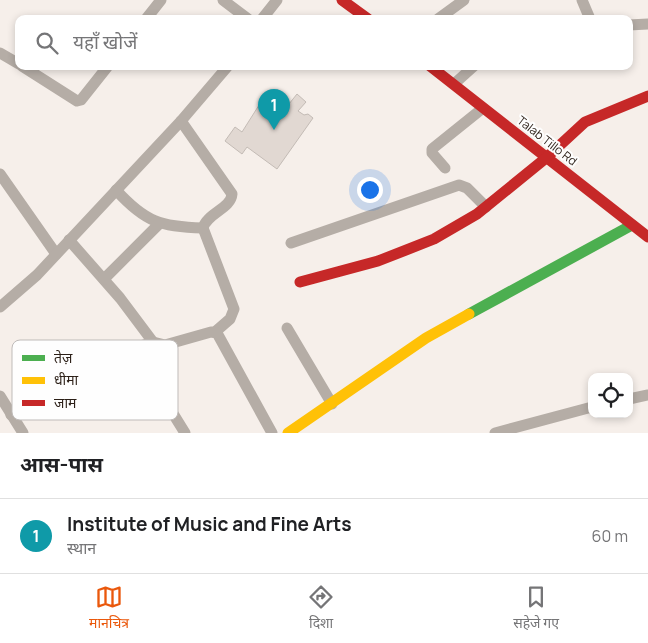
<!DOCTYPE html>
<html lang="hi">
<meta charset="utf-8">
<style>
:root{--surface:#fff;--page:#f6f6f6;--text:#202124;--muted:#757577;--line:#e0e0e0;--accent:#ea580c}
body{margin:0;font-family:Manrope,"Noto Sans Devanagari",sans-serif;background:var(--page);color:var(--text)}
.controls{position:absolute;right:15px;bottom:15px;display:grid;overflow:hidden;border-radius:10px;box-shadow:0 2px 8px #0003}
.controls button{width:45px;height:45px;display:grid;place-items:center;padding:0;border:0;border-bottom:1px solid var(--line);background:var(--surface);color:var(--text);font:25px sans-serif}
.you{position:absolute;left:369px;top:189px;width:18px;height:18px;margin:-12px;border:4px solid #fff;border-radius:50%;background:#1a73e8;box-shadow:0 0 0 8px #1a73e833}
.badge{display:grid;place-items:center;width:32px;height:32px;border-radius:50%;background:var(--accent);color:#fff;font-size:16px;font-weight:700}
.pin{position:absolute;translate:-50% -41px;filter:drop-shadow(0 1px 2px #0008)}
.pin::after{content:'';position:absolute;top:26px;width:18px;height:15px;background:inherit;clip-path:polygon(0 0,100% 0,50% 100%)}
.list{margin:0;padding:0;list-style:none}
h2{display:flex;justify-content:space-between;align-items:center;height:65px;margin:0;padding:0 20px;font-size:21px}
h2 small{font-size:16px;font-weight:400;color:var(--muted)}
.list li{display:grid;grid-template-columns:32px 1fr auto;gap:15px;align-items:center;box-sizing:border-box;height:75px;padding:0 20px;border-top:1px solid var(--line)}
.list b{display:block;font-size:19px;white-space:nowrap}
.list p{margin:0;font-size:16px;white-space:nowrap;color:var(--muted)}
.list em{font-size:16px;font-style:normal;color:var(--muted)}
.icon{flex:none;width:28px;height:28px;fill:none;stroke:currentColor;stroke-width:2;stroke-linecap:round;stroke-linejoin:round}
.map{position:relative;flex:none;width:648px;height:433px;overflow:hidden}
.search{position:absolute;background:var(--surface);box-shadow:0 2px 8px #0003;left:15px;right:15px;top:15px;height:55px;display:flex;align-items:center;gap:12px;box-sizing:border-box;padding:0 18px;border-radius:10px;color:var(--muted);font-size:19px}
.sheet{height:140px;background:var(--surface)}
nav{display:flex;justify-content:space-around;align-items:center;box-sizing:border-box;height:70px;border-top:1px solid var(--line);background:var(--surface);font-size:14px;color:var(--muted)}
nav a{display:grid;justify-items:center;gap:2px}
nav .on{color:var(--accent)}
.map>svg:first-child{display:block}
.building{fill:#e1d8d2;stroke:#c3bbb5}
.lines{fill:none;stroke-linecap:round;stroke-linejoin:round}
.street{stroke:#b5ada6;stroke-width:11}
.fast{stroke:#4caf50;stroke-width:11}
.slow{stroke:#ffc107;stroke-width:11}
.jam{stroke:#c62828;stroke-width:11}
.labels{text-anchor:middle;stroke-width:4;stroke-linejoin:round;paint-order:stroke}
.street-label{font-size:12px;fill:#2b1f17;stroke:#fefefe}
.key{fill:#fefefe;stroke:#bfbbb9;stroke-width:1}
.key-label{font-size:14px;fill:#2b1f17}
</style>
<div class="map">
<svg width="648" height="433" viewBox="0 0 648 433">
<rect width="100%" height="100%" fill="#f6efea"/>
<polygon class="building" points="278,90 283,95 282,99 289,104 297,94 306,102 298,111 304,115 308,114 313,118 277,169 247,147 242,154 225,141 235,127 242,132 261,102 264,104 274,91"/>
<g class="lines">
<g class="street">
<polyline points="223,0 248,19"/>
<polyline points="582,0 590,19"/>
<polyline points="146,19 161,0"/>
<polyline points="262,19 277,0"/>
<polyline points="438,19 464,0"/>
<polyline points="629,25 648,24"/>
<polyline points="0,53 19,64"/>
<polyline points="22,66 77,101 81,100 108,66"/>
<polyline points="454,84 474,66"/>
<path d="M 181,121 L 232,194 C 231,209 207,213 203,228 L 234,309 L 230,319 L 215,332"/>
<polyline points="445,168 432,153 432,149 483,108"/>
<polyline points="0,174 56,254"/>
<path d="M 116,190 C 145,222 161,227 203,228"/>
<polyline points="69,240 120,298 153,342 165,345 211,332 217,333 272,433"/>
<polyline points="291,243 459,185 467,188 486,207"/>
<polyline points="104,279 159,224"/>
<polyline points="0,307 37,275 181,121 228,66"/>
<polyline points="287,328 332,404"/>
<polyline points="0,396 23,433"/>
<polyline points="116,399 131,391 159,391 185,433"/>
<polyline points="629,399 648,395"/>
<polyline points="11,415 116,354 153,342"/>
<polyline points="495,433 592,407"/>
</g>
<polyline class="fast" points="469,314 632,225"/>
<polyline class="slow" points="288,433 426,338 469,314"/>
<g class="jam">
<polyline points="342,0 368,19"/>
<polyline points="430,66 648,237"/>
<polyline points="300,282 378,261 434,239 477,214 546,158 585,122 648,96"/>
</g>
</g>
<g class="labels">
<g class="street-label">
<text transform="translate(547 141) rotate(38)" y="4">Talab Tillo Rd</text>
</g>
</g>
<rect x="12" y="340" width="166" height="80" rx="8" class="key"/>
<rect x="22" y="355" width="23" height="6" fill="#4caf50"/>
<rect x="22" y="377" width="23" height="7" fill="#ffc107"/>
<rect x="22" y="400" width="23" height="6" fill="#c62828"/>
<g class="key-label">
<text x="54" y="363">तेज़</text>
<text x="54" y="385">धीमा</text>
<text x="54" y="408">जाम</text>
</g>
</svg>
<div class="controls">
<button><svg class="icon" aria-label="locate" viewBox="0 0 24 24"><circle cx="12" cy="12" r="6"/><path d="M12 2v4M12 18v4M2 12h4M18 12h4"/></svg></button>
</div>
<div class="you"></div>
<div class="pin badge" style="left:274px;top:130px;background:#0f9aa8">1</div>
<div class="search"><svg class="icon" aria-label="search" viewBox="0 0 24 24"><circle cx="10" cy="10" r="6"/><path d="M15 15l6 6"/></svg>यहाँ खोजें</div>
</div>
<section class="sheet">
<h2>आस-पास<small></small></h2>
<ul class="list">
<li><span class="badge" style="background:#0f9aa8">1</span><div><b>Institute of Music and Fine Arts</b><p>स्थान</p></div><em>60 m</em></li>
</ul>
</section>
<nav>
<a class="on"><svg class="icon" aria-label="map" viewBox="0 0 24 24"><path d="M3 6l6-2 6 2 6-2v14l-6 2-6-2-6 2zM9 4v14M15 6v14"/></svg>मानचित्र</a>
<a><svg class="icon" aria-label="directions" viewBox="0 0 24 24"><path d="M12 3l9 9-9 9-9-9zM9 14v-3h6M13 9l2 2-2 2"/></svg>दिशा</a>
<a><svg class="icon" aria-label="saved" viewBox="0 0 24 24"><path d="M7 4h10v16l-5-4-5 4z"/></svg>सहेजे गए</a>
</nav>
